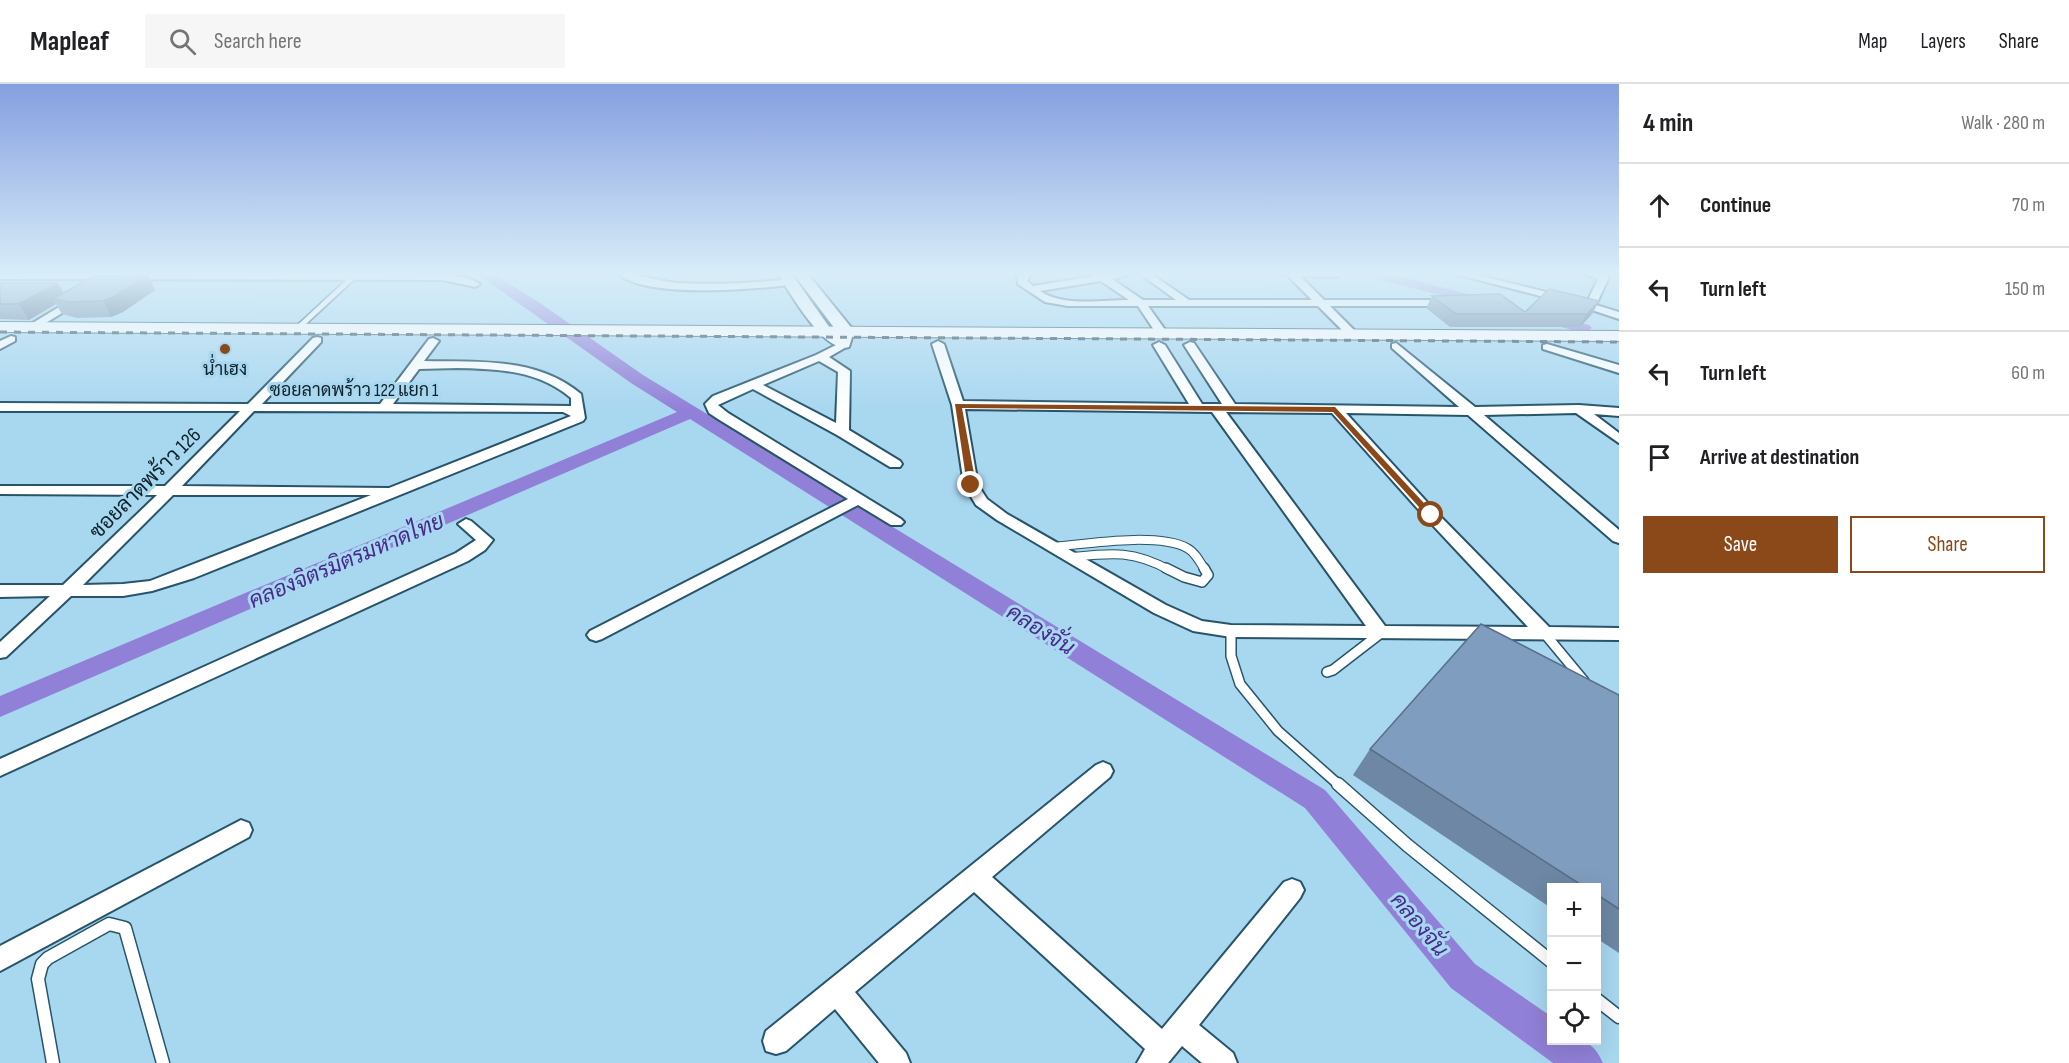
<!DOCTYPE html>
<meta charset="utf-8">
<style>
:root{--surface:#fff;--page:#f6f6f6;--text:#202124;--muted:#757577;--line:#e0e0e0;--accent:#8b4819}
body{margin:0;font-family:"Sofia Sans Condensed",Sarabun,sans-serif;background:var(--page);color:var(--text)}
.controls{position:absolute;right:18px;bottom:18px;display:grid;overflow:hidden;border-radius:0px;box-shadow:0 6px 24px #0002}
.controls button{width:54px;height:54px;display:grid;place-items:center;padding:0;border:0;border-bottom:2px solid var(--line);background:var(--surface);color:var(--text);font:30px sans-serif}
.stop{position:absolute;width:18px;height:18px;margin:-14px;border:4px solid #8b4819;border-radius:50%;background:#fff}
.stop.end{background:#8b4819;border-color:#fff;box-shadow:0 2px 6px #0008}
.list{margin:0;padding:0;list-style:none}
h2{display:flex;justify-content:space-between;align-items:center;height:78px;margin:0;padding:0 24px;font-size:26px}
h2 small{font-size:20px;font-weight:400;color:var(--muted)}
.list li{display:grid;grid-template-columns:39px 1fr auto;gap:18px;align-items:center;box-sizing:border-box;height:84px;padding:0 24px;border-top:2px solid var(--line)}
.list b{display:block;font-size:22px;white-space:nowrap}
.list em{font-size:20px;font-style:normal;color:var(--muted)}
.actions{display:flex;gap:12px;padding:18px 24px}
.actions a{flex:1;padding:14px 0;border:2px solid var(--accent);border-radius:0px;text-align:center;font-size:21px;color:var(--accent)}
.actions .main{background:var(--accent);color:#fff}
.icon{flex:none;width:33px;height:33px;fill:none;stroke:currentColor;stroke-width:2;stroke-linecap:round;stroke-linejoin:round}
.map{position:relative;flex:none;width:1619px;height:979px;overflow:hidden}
header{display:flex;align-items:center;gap:36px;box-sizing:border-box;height:84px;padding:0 30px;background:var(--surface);border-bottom:2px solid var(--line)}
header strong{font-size:28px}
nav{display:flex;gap:33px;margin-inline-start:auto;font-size:21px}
.search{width:420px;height:54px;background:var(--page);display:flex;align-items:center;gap:15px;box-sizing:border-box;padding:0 21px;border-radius:0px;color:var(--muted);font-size:22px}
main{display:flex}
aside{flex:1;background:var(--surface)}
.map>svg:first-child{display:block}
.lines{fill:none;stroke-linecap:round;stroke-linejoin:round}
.canal{fill:#9180d7;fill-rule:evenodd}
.lane-far3-casing{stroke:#275469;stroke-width:8}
.lane-far2-casing{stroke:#275469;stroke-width:10}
.lane-far1-casing{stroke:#275469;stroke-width:12}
.lane-casing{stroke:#275469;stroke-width:15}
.street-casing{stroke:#275469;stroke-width:4}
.secondary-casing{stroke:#275469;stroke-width:4}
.primary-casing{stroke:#275469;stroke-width:2}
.lane-far3{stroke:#fff;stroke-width:5}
.lane-far2{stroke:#fff;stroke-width:8}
.lane-far1{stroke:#fff;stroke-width:9}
.lane{stroke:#fff;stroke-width:12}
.street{fill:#fff;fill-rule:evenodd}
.secondary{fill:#fff;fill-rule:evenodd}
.primary{fill:#fff;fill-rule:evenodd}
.rail{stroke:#2c4450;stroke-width:3;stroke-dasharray:7 7;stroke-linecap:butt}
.wall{fill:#6d87a4}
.shaded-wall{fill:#596e86}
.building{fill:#7f9dbf;stroke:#596e86;stroke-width:1.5}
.route{fill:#8b4819}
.poi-dot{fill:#8b4819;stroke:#a8d7f0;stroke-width:2}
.labels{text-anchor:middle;stroke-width:6;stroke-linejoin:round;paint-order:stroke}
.far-poi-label{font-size:18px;fill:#0f212a;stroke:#a8d7f0}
.far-street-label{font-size:18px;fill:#0f212a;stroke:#a8d7f0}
.street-label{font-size:21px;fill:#0f212a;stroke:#a8d7f0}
.water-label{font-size:22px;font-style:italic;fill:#48298e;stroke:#a8d7f0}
</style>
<header>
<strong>Mapleaf</strong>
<div class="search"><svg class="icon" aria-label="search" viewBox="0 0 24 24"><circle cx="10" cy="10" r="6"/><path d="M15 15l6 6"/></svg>Search here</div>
<nav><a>Map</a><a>Layers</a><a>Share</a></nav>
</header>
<main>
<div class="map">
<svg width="1619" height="979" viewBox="0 0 1619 979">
<rect width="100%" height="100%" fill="#a8d7f0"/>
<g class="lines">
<g class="canal">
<path d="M 476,189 L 492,189 L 537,217 L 643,291 L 1325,706 L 1475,880 L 1552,933 L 1552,956 C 1577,956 1591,952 1603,979 L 1553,979 L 1451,904 L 1305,724 L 690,335 L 0,633 L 0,612 L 677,328 L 631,299 Z"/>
<polygon points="1364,189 1387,189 1491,216 1493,219 1486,223 1366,192"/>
<polygon points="1547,231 1589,241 1592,244 1584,249 1542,238 1540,235 1542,232"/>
</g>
<defs>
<polyline id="lane-far3" points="298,244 352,194"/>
<g id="lane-far2">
<path d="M 1052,463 C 1086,460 1157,448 1187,464 C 1195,468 1200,478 1205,486"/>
<path d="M 1072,473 C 1111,469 1133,466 1169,486"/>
</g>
<g id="lane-far1">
<polyline points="1166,484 1184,493 1202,498 1208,491 1204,484"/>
<polyline points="1231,547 1231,572 1240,600 1278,647 1339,701"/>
<polyline points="1545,550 1584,597"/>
<polyline points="1327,588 1333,586 1381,549"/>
</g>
<g id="lane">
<polyline points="1338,700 1407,761 1552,878"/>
<polyline points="1596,915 1619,933"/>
<polyline points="53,979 38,895 42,880 48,874 109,840 125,844 163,979"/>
</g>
<g id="street">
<polygon points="0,189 443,190 468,194 480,200 475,203 443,196 0,195"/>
<path d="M 617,189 C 637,189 657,197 677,199 C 715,201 753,199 790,195 L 795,198 L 790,201 C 752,205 645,215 617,189 Z"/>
<path d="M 1021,189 L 1032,189 L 1027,197 L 1033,202 L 1094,192 L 1094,189 L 1135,189 L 1112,195 L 1143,216 L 1176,216 L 1139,189 L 1150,189 L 1189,216 L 1312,216 L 1288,192 L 1280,189 L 1341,189 L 1337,193 L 1300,192 L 1324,216 L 1449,216 L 1454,219 L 1449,222 L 1330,222 L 1357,249 L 1357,253 L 1349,253 L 1318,222 L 1148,222 L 1168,250 L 1162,253 L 1158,252 L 1138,222 L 1068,222 L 1045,218 L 1018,200 L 1017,193 ZM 1101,197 L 1129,216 C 1102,216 1063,223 1040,207 Z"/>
<polygon points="1452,189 1469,189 1587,218 1598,195 1583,189 1608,191 1609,193 1596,221 1619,228 1619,235 1586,224"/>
<polygon points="79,211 84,214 83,216 36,245 28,245 26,243"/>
<polygon points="11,252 15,253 15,257 0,265 0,257"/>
<path d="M 317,253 L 321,254 L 321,258 L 262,320 L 380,320 L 429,255 L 433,254 L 439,257 L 424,277 C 479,278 537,273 581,310 L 585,334 L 583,337 L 194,494 L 152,507 L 123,512 L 71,512 L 6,573 L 0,574 L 0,558 L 50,512 L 0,513 L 0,501 L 63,501 L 157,411 L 0,410 L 0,402 L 165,402 L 240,327 L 0,327 L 0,319 L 248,320 L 313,254 ZM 457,284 C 499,285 538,286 571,314 L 571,322 L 393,320 L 419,285 ZM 254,327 L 563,328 L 571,332 L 389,404 L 182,402 ZM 173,411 L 371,411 L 150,497 L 123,500 L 83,501 Z"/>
<path d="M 844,257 L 848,258 L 848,262 L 829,273 L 850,287 L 849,346 L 900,377 L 902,380 L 900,383 L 890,383 L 837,351 L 753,305 L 718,321 L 728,329 L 901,435 L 904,438 L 901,441 L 891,441 L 858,421 L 602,555 L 596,557 L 590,555 L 587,551 L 590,547 L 848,415 L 718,335 L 709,329 L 705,320 L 713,312 L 816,271 ZM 819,277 L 838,288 L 836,339 L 763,301 Z"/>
<path d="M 938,257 L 944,260 L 963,317 L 1189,320 L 1153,261 L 1159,258 L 1165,261 L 1202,320 L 1222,320 L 1184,261 L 1190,258 L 1194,259 L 1235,320 L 1459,323 L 1392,264 L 1392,260 L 1396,259 L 1475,323 L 1579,321 L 1619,324 L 1619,332 L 1594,330 L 1619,349 L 1619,359 L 1576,329 L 1484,331 L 1619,446 L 1619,459 L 1613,457 L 1468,331 L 1346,329 L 1436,428 L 1549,543 L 1619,544 L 1619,556 L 1231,553 L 1193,547 L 1154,529 L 997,436 L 976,421 L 964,401 L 952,321 L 932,260 ZM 965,325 L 1212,328 L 1366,542 L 1231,541 L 1202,537 L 1166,521 L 1007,430 L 987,415 L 978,401 ZM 1226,328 L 1332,329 L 1426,434 L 1528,543 L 1385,542 Z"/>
<polygon points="1547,260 1619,281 1619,289 1543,265 1543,261"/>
<polygon points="466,435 471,437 493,456 485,466 468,477 0,692 0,675 456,469 476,456 458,440"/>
<polygon points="1103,678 1110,681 1113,687 1110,693 992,793 1162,945 1284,798 1292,795 1300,798 1304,806 1300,814 1199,941 1233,969 1237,979 1202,979 1182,962 1168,979 1137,979 1145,965 974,808 855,908 906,969 910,979 879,979 835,925 786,967 776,970 766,967 763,957 766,947 1096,681"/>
<polygon points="241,736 249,739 252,746 249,753 0,887 0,862"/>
</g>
<path id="secondary" d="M 777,189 L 791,189 L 830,244 L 838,249 L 793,189 L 807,189 L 854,247 L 849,263 C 824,270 790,208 777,189 Z"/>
<polygon id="primary" points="0,238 1619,247 1619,257 0,248"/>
</defs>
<use href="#lane-far3" class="lane-far3-casing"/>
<use href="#lane-far2" class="lane-far2-casing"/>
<use href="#lane-far1" class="lane-far1-casing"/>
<use href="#lane" class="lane-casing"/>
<use href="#street" class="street-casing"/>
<use href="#secondary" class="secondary-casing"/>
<use href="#primary" class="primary-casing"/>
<use href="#lane-far3" class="lane-far3"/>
<use href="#lane-far2" class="lane-far2"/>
<use href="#lane-far1" class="lane-far1"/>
<use href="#lane" class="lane"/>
<use href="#street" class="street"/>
<use href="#secondary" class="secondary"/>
<use href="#primary" class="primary"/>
<polyline class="rail" points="0,248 1619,258"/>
</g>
<g class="wall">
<polygon points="148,191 155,206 123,228 111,233 77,234 62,230 56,220 29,236 0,235 0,199 63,209"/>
<polygon points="1432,212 1525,228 1599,217 1592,230 1580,243 1450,243 1426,224"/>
<polygon points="1619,611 1619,869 1596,854 1596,804 1551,804 1551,824 1353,691 1370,665"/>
</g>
<g class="shaded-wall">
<polygon points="148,191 155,206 123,228 111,233 103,217"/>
<polygon points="58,199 67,214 53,215 56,220 29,236 19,220"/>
<polygon points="1599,217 1592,230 1580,243 1587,230"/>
</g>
<g class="building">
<polygon points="148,191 115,212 103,217 69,218 53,215 94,192"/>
<polygon points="0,199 58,199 19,220 0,220"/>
<polygon points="1549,205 1599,217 1587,230 1456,230 1432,212 1500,210 1525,228"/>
<polygon points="1481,540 1619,611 1619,825 1596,810 1596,804 1586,804 1370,665"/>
</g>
<linearGradient id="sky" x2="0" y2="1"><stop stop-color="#859fe1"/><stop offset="0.58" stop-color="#d8edf8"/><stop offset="1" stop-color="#d8edf8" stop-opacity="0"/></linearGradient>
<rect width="1619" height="326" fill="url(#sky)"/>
<polygon class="route" points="955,320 1335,323 1435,431 1428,433 1333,328 962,324 976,401 971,404 967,401"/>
<circle class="poi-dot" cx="225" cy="265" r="6"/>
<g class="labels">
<g class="far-poi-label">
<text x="225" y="291">น่ำเฮง</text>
</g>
<g class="far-street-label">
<text x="354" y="312">ซอยลาดพร้าว 122 แยก 1</text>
</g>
<g class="street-label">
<text transform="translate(145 399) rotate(-45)" y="7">ซอยลาดพร้าว 126</text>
</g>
<g class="water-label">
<text transform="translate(346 476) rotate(-23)" y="8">คลองจิตรมิตรมหาดไทย</text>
<text transform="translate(1041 545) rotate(32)" y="8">คลองจั่น</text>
<text transform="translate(1420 840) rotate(50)" y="8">คลองจั่น</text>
</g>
</g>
</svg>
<div class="controls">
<button>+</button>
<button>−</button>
<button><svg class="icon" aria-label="locate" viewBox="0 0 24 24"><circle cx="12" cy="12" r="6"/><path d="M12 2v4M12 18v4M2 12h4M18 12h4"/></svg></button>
</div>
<div class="stop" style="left:1431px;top:431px"></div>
<div class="stop end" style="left:971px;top:401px"></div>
</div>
<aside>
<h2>4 min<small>Walk · 280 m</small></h2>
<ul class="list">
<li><svg class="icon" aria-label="ahead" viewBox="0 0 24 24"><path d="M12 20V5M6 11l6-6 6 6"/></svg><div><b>Continue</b></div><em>70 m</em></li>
<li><svg class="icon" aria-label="left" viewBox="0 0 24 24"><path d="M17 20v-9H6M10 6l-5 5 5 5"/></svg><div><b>Turn left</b></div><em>150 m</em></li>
<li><svg class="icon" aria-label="left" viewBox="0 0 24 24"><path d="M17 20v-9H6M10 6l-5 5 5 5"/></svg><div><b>Turn left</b></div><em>60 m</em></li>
<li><svg class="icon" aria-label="arrive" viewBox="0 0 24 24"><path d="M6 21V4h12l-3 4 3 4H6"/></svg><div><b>Arrive at destination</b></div></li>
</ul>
<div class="actions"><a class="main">Save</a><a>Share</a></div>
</aside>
</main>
